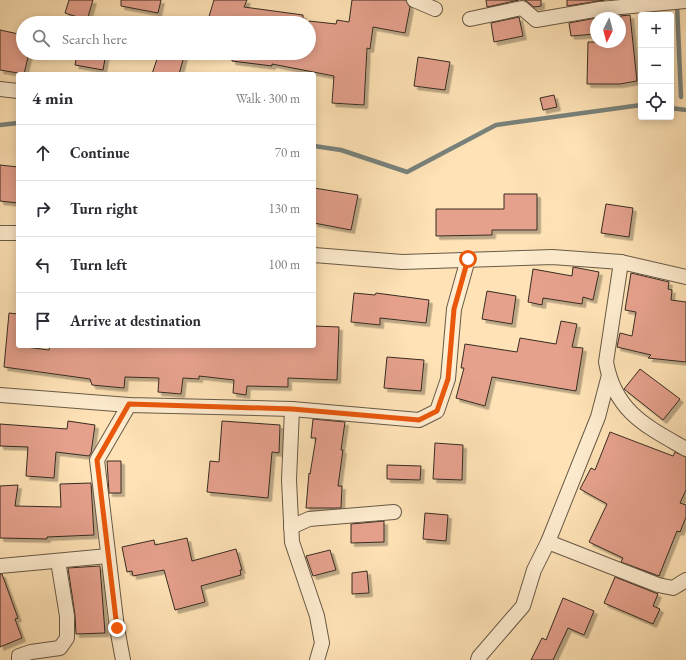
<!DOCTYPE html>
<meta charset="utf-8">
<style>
:root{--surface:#fff;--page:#f7f7f7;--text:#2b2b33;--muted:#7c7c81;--line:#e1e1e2}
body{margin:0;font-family:"EB Garamond",serif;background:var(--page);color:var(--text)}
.controls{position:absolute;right:12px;top:12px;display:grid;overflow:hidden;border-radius:4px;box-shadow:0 2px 10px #0003}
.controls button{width:36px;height:36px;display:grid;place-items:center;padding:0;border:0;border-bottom:1px solid var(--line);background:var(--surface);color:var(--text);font:20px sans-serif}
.compass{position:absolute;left:590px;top:12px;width:36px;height:36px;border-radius:50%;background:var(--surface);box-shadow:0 2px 10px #0003;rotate:186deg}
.stop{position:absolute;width:12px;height:12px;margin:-9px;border:3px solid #ea580c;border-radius:50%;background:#fff}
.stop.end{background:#ea580c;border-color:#fff;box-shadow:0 1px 4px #0008}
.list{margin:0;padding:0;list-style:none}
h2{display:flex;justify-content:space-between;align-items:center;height:52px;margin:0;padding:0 16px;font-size:17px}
h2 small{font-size:13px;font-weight:400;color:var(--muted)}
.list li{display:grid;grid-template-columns:26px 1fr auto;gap:12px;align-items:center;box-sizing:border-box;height:56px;padding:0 16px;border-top:1px solid var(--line)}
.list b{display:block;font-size:15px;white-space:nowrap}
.list em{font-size:13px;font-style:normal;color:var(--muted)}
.icon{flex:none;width:22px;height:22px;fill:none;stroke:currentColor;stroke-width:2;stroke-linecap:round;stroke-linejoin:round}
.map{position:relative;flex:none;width:686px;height:660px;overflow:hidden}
.search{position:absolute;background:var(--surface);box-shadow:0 2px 10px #0003;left:16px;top:16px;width:300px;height:44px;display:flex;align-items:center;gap:10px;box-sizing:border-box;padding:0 14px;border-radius:22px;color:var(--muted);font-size:15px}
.panel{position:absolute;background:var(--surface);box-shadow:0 2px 10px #0003;left:16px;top:72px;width:300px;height:276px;border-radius:4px}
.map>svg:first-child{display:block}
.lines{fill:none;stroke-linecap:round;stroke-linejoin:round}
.stream{stroke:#78827c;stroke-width:4.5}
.building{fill:#e6a18d;stroke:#362c22;filter:url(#shadow)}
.minor-casing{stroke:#685a47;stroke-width:16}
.minor{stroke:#ffedd0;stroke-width:14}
.route{stroke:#ea580c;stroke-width:5}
</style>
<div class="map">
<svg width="686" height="660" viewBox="0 0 686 660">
<defs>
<filter id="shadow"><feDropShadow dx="3.5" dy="3.5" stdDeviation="0" flood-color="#0004"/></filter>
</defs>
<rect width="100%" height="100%" fill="#ffe3b6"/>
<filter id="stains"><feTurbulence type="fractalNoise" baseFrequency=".005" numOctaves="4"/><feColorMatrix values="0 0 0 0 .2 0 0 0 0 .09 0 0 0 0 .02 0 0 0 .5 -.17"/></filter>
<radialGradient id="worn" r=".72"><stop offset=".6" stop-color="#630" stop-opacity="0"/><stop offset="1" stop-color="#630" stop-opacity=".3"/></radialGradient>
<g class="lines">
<g class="stream">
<polyline points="677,4 681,97"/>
<polyline points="671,108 686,110"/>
<polyline points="0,125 18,123"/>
<polyline points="314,146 341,150 407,172 496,125 641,105"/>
</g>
</g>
<g class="building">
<polygon points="69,0 93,0 87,20 65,13"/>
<polygon points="121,0 161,0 158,13 121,6"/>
<polygon points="214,0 247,0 244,7 303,15 303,23 207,23"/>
<polygon points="352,0 406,0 410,7 405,33 373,27 370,49 367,48 364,105 332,103 334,76 272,64 272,66 232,61 232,53 309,53 309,21 336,24 337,20 349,22"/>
<polygon points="486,0 519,0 487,7"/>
<polygon points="525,0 541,0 541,6 534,7"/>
<polygon points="567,0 605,0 567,6"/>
<polygon points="630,15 637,81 620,84 587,84 588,42 620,42 620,16"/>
<polygon points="519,17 523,36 494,42 491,23"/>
<polygon points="596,18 596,34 571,36 569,23"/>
<polygon points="0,30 23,35 23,53 29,53 24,74 0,70"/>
<polygon points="77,53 106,53 103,70 75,65"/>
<polygon points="159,53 185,53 179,74 152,74"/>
<polygon points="418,57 450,62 445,90 414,86"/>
<polygon points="554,95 557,107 543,110 540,98"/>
<polygon points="0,165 18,167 18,203 0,201"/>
<polygon points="314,188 358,195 351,230 314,223"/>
<polygon points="504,194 537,194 537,230 492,230 492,235 436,236 436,209 504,209"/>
<polygon points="606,204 633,208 629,237 601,233"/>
<polygon points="573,267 599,272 593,300 583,297 582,304 543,298 542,305 528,302 533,269 572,276"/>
<polygon points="631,273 669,282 668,289 672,290 671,300 686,302 686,362 648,358 651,355 617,347 620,333 632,336 636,312 625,310"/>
<polygon points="487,291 516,296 512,324 482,319"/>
<polygon points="354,293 375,295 376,293 429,300 426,323 380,318 380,325 351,322"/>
<polygon points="9,313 18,314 18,346 49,350 50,346 314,346 314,326 339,327 337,380 288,378 288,387 247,386 246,395 233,393 234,380 199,376 199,379 183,378 181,394 158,392 159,378 125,377 124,388 92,385 90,379 4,367"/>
<polygon points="561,321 577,324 572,347 583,348 576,391 492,377 485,406 456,398 464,368 461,368 465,344 517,352 520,338 556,344"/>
<polygon points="387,357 424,360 421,391 384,388"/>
<polygon points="640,369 680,399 663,420 624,389"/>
<polygon points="313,419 345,422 341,450 343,450 338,486 342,486 341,508 306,508 309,473 310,474 316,438 311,438"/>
<polygon points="68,421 95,425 91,453 89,456 56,452 54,478 26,476 28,447 0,446 0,424 67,429"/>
<polygon points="222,421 280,425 279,453 272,452 268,498 207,492 210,461 219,462"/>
<polygon points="610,432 673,456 675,452 686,457 686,490 680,503 686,505 686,517 680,532 677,531 659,576 621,562 623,558 589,542 607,504 580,489 591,468 595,470"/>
<polygon points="435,443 463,445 462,480 433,479"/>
<polygon points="107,461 121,461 121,493 109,493"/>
<polygon points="387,465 421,466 420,480 387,479"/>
<polygon points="91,483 94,535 47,537 47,539 0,538 0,486 18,485 15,506 61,507 60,484"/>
<polygon points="425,513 448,515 446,541 423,539"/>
<polygon points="384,521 384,542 351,543 351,524"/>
<polygon points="187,538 192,561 236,549 242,570 240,570 241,575 201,586 205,602 175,610 164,570 133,576 132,571 127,572 122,547 154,540 155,545"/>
<polygon points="330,550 336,570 313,576 306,556"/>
<polygon points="100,566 105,633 76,634 75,615 68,568"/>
<polygon points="367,571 369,593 352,594 352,573"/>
<polygon points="0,574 2,574 18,618 15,619 22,638 0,647"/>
<polygon points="615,577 658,594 653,606 660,609 653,624 604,603"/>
<polygon points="563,598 594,611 584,635 568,628 553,660 531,660 542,638 546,640"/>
</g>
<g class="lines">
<defs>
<g id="minor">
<polyline points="414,0 435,9"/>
<polyline points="470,19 522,8 536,20 600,9 686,1"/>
<polyline points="0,89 18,91"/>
<polyline points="0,233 18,233"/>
<polyline points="314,255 402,262 552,257 621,262 686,277"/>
<path d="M 621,262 L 606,362 C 615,412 646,426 686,449"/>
<polyline points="0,395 129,405 292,409 419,420 437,411 448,379 454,309 468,259"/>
<polyline points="292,409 289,480 292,542 317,616 322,643 317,660"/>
<polyline points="291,527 309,519 394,512"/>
<polyline points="548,542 658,585 673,588 686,580"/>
<polyline points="0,566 108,556"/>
<polyline points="19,660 19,656 31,652 60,648 67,638 67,616 58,561"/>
<polyline points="123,660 117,628 97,460 129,405"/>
<polyline points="478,660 479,657 523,606 534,570 548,542 598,417 609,375"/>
</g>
</defs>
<use href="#minor" class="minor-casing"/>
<use href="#minor" class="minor"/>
</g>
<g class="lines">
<polyline class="route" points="117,628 97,460 129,404 292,409 419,420 437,411 448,379 454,309 468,259"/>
</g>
<rect width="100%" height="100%" filter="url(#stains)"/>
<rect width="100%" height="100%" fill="url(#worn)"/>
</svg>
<div class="controls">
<button>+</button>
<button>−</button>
<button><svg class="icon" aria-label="locate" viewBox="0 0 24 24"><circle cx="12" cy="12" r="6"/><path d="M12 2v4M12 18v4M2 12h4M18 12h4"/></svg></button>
</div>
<svg class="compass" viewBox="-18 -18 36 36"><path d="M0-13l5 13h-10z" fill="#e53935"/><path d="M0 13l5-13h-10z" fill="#7c7c81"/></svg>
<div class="stop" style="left:468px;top:259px"></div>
<div class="stop end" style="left:117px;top:628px"></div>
<div class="search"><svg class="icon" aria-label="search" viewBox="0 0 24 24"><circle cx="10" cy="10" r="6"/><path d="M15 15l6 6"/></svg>Search here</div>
<section class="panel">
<h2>4 min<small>Walk · 300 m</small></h2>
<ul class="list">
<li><svg class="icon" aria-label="ahead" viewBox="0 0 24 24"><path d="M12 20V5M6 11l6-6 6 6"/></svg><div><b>Continue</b></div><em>70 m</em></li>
<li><svg class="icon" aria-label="right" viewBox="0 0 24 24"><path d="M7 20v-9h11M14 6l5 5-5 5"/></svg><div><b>Turn right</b></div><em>130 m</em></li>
<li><svg class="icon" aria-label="left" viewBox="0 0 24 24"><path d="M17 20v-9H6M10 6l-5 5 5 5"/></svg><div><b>Turn left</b></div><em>100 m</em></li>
<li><svg class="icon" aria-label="arrive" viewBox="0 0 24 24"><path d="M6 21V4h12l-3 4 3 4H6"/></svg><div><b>Arrive at destination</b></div></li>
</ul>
</section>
</div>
